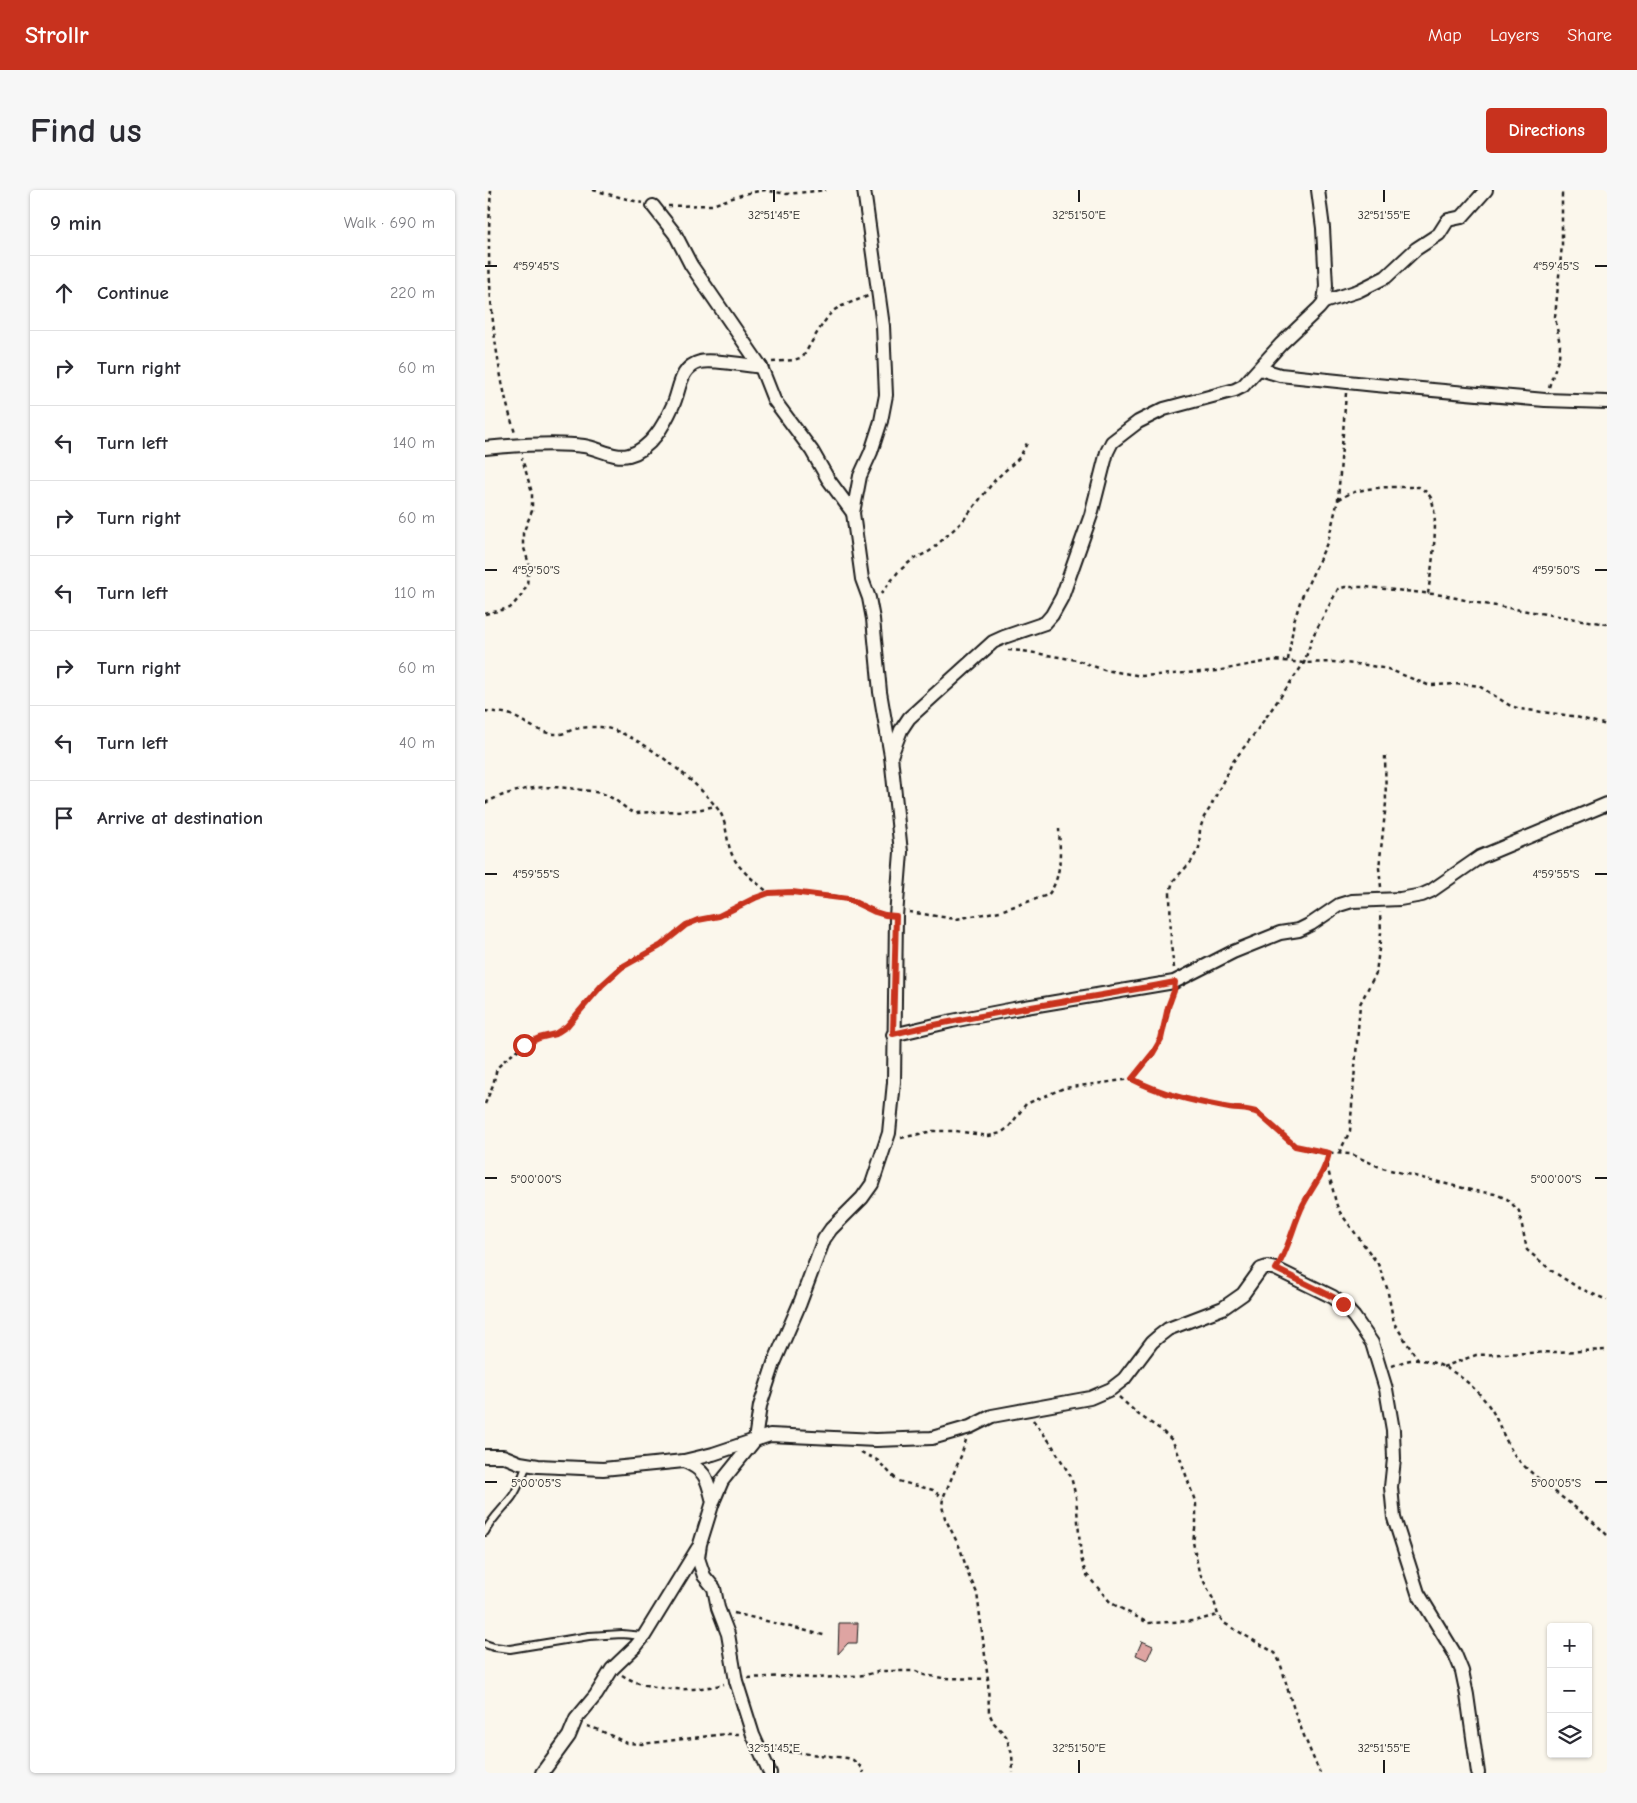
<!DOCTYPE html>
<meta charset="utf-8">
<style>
:root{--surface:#fff;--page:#f7f7f7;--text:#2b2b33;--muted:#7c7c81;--line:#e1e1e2;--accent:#c8321e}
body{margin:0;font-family:"Comic Neue",sans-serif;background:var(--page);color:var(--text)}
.controls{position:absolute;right:15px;bottom:15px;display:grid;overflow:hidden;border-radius:5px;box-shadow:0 1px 4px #0004}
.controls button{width:45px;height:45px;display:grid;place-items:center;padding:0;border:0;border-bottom:1px solid var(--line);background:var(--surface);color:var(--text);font:25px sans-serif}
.stop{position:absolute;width:15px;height:15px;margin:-11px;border:4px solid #c8321e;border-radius:50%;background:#fff}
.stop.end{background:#c8321e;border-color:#fff;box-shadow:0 1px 5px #0008}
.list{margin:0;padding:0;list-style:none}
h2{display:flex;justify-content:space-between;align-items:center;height:65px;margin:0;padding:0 20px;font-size:21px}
h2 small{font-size:16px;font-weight:400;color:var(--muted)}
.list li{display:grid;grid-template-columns:32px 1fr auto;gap:15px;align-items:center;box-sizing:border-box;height:75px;padding:0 20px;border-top:1px solid var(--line)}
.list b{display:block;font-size:19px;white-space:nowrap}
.list em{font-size:16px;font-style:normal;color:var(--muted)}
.icon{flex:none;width:28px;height:28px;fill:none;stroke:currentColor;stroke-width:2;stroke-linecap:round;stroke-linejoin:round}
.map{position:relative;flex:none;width:1122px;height:1583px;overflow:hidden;border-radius:5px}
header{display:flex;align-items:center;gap:30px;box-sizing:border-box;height:70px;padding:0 25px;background:var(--accent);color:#fff}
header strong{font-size:24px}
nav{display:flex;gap:28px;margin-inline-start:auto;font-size:18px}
.intro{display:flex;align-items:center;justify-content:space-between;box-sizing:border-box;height:120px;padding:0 30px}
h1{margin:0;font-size:35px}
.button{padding:12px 22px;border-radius:5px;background:var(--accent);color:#fff;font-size:18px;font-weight:700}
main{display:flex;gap:30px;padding:0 30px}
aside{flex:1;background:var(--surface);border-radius:5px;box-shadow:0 1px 4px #0004}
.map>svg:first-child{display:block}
.building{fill:#dea4a2;stroke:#1c1c1c}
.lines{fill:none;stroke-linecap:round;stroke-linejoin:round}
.lane-casing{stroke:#1c1c1c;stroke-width:10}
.street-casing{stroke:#1c1c1c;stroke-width:16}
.path{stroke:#1c1c1c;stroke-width:2.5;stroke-dasharray:4 4;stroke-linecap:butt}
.lane{stroke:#fbf7ec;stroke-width:6}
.street{stroke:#fbf7ec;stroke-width:12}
.route{stroke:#c8321e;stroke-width:6}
.ticks{fill:none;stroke:#1c1c1c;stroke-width:2}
.ticks-label{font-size:12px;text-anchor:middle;fill:#1c1c1c;stroke:#fbf7ec;stroke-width:4;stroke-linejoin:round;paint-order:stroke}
</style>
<header>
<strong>Strollr</strong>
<nav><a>Map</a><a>Layers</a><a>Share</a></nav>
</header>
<div class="intro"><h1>Find us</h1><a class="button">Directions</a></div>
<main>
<aside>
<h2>9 min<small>Walk · 690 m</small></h2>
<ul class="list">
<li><svg class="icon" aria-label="ahead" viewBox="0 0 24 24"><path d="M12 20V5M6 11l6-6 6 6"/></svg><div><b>Continue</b></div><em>220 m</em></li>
<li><svg class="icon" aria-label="right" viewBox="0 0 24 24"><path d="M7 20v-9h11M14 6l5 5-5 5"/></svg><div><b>Turn right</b></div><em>60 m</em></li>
<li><svg class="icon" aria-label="left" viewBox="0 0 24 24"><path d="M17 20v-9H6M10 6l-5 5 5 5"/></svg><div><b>Turn left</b></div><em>140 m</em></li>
<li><svg class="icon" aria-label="right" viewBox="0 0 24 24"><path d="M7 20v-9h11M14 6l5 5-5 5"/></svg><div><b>Turn right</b></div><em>60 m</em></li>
<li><svg class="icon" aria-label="left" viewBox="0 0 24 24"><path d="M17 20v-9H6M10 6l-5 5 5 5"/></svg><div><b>Turn left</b></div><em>110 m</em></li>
<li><svg class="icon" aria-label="right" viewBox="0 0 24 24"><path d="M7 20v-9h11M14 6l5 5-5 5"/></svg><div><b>Turn right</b></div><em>60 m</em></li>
<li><svg class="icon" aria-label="left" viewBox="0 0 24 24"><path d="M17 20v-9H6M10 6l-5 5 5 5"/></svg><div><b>Turn left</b></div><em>40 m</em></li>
<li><svg class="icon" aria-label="arrive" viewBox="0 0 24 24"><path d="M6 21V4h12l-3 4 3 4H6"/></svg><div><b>Arrive at destination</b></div></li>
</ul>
</aside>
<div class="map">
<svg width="1122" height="1583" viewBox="0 0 1122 1583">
<rect width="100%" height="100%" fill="#fbf7ec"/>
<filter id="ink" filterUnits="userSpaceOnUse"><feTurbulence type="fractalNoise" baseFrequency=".02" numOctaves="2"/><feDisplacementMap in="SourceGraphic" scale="10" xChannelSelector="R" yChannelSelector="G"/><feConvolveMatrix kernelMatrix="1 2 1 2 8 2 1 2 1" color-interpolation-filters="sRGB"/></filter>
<g filter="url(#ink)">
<g class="building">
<polygon points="354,1433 373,1433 372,1453 363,1453 353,1464"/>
<polygon points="657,1451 668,1456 662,1470 651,1465"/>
</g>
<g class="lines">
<defs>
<g id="lane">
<path d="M 0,1342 C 7,1328 18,1319 27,1307 C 34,1297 37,1286 42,1275"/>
<polyline points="0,1454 9,1457 25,1459 104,1446 137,1444 159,1446"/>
</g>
<g id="street">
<polyline points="168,16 190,44 206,75 276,177 289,210 327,261 343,289 368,323"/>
<polyline points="839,112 873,101 901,87 931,59 954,44 963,30 977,27 1001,0"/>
<polyline points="775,179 795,185 891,195 1060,210 1122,212"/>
<path d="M 0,258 C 31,255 69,252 99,256 C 114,258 129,269 144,265 C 166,259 179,235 188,215 C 195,201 194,177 215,172 C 226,169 262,175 276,177"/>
<polyline points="406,566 416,540 424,528 508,452 519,447 560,433 567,425 577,407 606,325 622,262 627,252 653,232 679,219 750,200 758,196 796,154 834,118 839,112 841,96 838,38 833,0"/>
<polyline points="408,845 467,831 529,819 689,792 748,762 795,743 814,740 826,734 854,715 867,711 915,709 937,705 946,701 995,667 1122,614"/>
<polyline points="0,1266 18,1266 35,1273 53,1276 118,1279 199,1271 228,1264 285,1245 391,1250 447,1248 485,1237 507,1226 605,1208 626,1199 639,1189 667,1152 674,1146 683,1139 738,1118 758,1104 776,1079 782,1077 791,1079 848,1107 858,1115 869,1127 887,1153 901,1199 908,1240 909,1269 906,1297 909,1328 933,1403 970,1464 977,1481 982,1505 993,1583"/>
<path d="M 199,1271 C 222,1281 222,1289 228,1312"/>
<polyline points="57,1583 84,1546 91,1529 111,1505 127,1479 151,1456 159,1446 213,1358"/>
<polyline points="285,1583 268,1545 251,1491 243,1444 233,1418 229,1398 219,1386 213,1368 215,1354 228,1312 237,1291 270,1250 275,1216 289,1173 315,1113 339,1049 346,1039 377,1008 387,994 404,943 409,892 411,726 416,662 406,566 395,502 388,429 384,408 377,389 368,323 375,286 386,262 396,231 401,205 398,136 379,0"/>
</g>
</defs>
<use href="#lane" class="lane-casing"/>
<use href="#street" class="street-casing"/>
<g class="path">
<path d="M 6,0 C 0,77 7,170 30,243"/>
<polyline points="108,0 157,13"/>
<polyline points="183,16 227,15 259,4 279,0 302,4 341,0"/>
<path d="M 287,172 L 309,170 L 318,167 C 326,153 336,135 346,123 C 352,116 374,110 383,106"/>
<polyline points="1064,197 1074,167 1075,155 1070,127 1077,55 1077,0"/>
<path d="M 853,310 C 874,295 909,297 934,297 C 939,300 943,303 946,308 C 955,330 946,380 943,404"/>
<polyline points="396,404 413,382 427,370 445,361 477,332 510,290 535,267 542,253"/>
<polyline points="0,424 25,418 36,406 42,395 44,374 38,355 38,343 47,321 47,303 37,268"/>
<polyline points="523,460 538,461 592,470 619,480 657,486 731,481 789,470 819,473 848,472 881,475 903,479 943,495 980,494 994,496 1024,515 1035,519 1087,526 1122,535"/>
<polyline points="803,470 809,431 816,409 843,351 853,310 861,203"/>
<path d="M 0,521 C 8,522 18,522 26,525 C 41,532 55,544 72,544 C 78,545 83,541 90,539 C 98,537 108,537 116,537 C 151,541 215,593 235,622 C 242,634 241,649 246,662 C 252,679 271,692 284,703"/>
<path d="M 0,613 C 31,597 63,594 97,600 C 105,601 116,602 123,606 C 132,610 139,618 149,623 L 212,620 L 230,616"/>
<polyline points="896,697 894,678 901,613 900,566"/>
<path d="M 424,722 L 471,729 L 515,721 L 563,705 C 578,686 575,661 574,639"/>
<polyline points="689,778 686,755 685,702 688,691 706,672 714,658 715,639 719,627 725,618 747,573 770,543 819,473 828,446 853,399 860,397 881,397 958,405 993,413 1122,434"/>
<path d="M 647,889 C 676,904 707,911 739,917 C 751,920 763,918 773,923 L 810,956 L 833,962 L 866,964 L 897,978 L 990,1001 L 1010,1004 L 1022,1009 L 1034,1021 L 1042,1060 L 1067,1081 L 1094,1098 L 1122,1110"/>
<polyline points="0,914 8,895 12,878 20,870 39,855 54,848 71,844 82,836 117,795 137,777 175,756 201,735 213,730 234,726 271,708 284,703 296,702 307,702 363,709 399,725"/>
<path d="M 416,948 L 448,941 L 471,941 L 504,946 L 516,943 L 524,937 L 541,914 L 579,898 L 647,889 C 657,878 669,865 675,850 C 681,838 683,818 688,804"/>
<polyline points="854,963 865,941 875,814 891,783 896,743 895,722"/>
<polyline points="842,975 851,1013 854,1021 893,1074 902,1098 909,1133 933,1170"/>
<polyline points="797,1069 818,1014 842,975 844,963"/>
<path d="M 907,1176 C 913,1174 919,1171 926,1170 C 958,1167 994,1197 1009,1224 C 1017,1240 1024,1261 1037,1274 C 1063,1299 1096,1319 1122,1345"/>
<polyline points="958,1177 991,1165 1122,1160"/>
<path d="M 634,1207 L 654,1225 L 675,1239 L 687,1250 L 694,1265 L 711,1314 L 711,1332 L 708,1352 L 714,1382 L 729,1411 L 733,1425 L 739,1433 L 790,1463 C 798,1476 800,1492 805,1507 C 813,1533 824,1558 835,1583"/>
<polyline points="548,1230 567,1255 586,1287 591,1307 596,1368 601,1384 626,1413 663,1433 709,1431 733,1425"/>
<polyline points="481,1250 476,1266 458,1308 457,1316 460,1328 475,1358 484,1386 492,1403 503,1489 504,1523 509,1533 521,1546 527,1564 528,1583"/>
<polyline points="376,1262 392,1270 413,1291 448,1300 458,1308"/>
<polyline points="249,1423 342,1446"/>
<path d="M 137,1485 C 163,1502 209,1502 239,1494"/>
<polyline points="263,1488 303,1486 328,1488 354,1487 380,1485 396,1481 431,1481 439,1485 458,1488 503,1489"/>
<polyline points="102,1536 114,1540 142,1553 157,1554 241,1544 254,1544"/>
<polyline points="288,1560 362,1568 368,1570 378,1579 378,1583"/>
</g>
<use href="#lane" class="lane"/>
<use href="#street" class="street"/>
</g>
</g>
<g class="lines" filter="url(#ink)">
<path class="route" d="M 39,855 L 54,848 L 70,844 L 82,836 L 117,795 L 137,777 L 175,756 L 201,735 L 213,730 L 234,726 L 270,708 L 284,703 L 307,702 L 363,709 L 390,722 L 400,725 L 411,726 L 408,844 C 501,822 596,810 690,792 L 689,801 L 683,817 L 676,849 L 668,863 L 647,889 C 676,904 707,911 739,917 C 751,920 763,918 773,923 L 810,956 L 844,963 C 840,983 827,997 818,1015 C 808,1035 804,1059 791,1079 L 848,1107 L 858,1114"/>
</g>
<path class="ticks" d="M 289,0 L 289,12M 594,0 L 594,12M 899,0 L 899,12M 0,76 L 12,76M 1110,76 L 1122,76M 0,380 L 12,380M 1110,380 L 1122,380M 0,684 L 12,684M 1110,684 L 1122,684M 0,988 L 12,988M 1110,988 L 1122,988M 0,1292 L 12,1292M 1110,1292 L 1122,1292M 289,1570 L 289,1583M 594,1570 L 594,1583M 899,1570 L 899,1583"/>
<g class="ticks-label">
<text x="289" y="29">32°51'45"E</text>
<text x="594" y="29">32°51'50"E</text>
<text x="899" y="29">32°51'55"E</text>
<text x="51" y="80">4°59'45"S</text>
<text x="1071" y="80">4°59'45"S</text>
<text x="51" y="384">4°59'50"S</text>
<text x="1071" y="384">4°59'50"S</text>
<text x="51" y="688">4°59'55"S</text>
<text x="1071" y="688">4°59'55"S</text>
<text x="51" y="993">5°00'00"S</text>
<text x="1071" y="993">5°00'00"S</text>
<text x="51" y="1297">5°00'05"S</text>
<text x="1071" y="1297">5°00'05"S</text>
<text x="289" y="1562">32°51'45"E</text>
<text x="594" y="1562">32°51'50"E</text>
<text x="899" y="1562">32°51'55"E</text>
</g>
</svg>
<div class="controls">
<button>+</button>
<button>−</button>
<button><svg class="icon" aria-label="layers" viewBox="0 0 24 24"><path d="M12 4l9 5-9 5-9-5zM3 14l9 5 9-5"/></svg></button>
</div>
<div class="stop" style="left:39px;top:855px"></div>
<div class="stop end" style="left:858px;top:1114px"></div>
</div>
</main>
